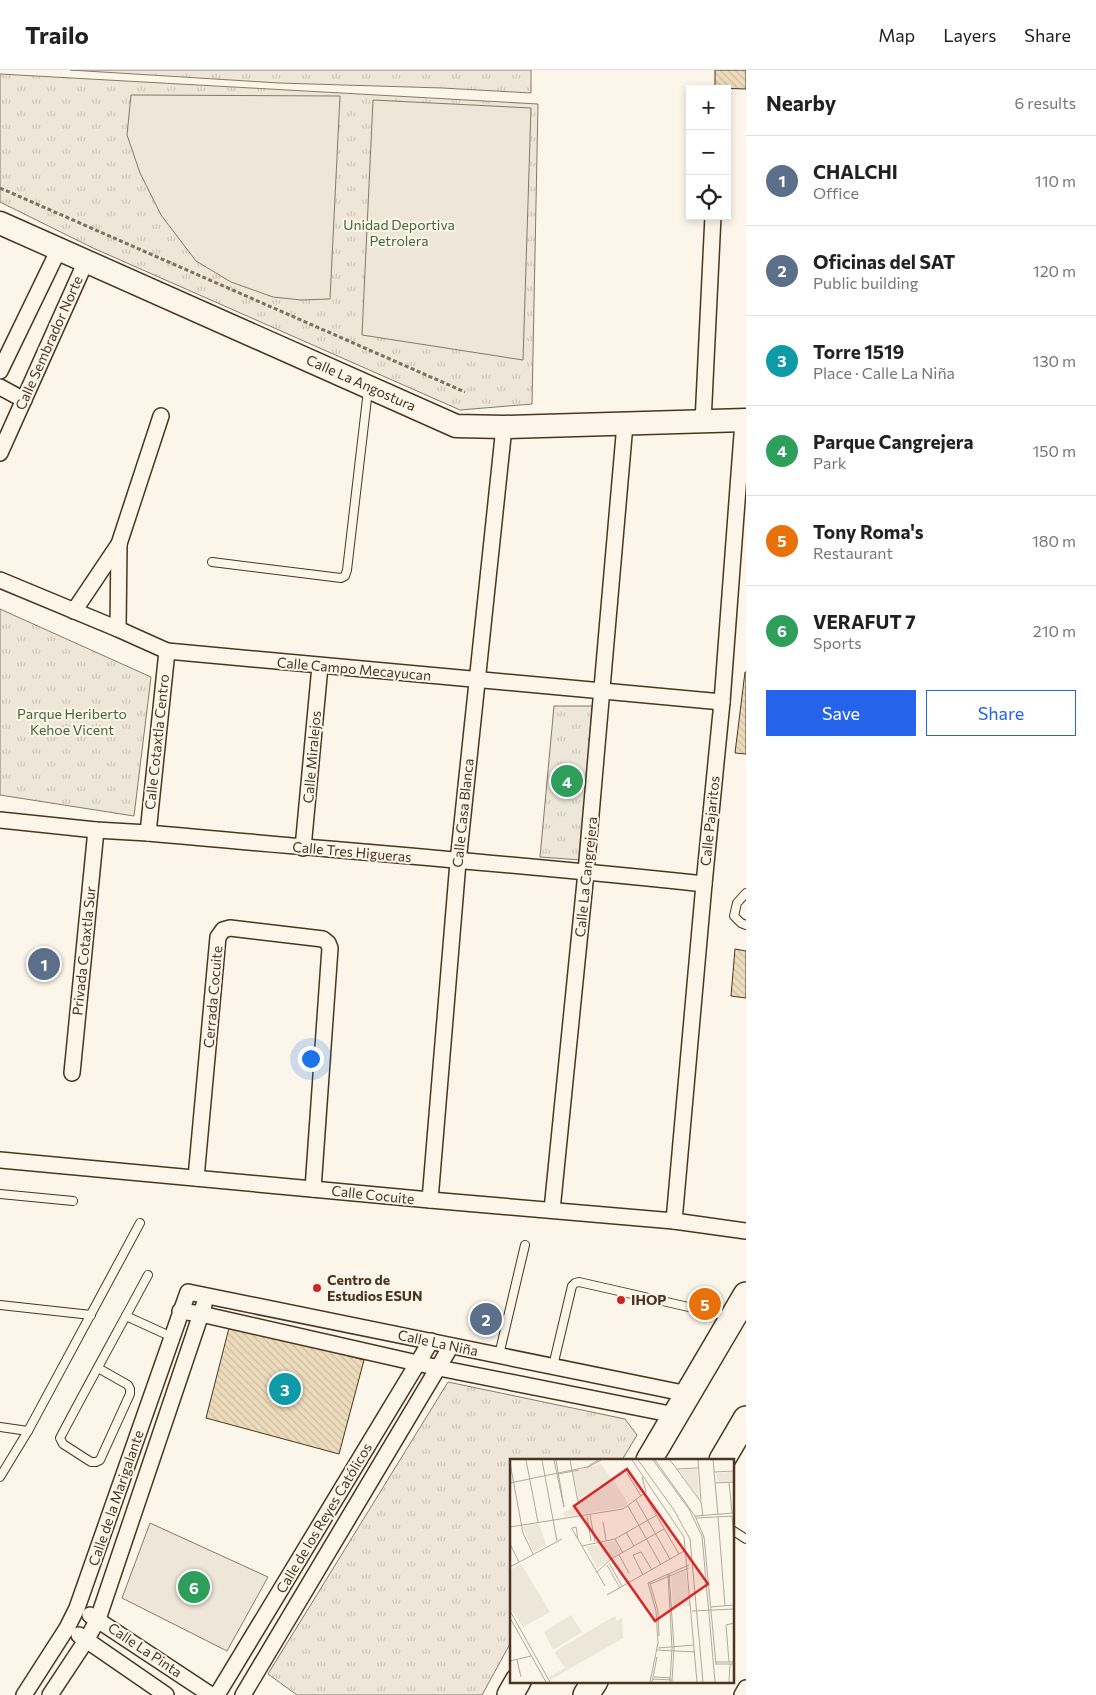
<!DOCTYPE html>
<meta charset="utf-8">
<style>
:root{--surface:#fff;--page:#f6f6f6;--text:#222;--muted:#767676;--line:#e0e0e0;--accent:#2563eb}
body{margin:0;font-family:Commissioner,sans-serif;background:var(--page);color:var(--text)}
.controls{position:absolute;right:15px;top:15px;display:grid;overflow:hidden;border-radius:0px;box-shadow:0 2px 8px #0003}
.controls button{width:45px;height:45px;display:grid;place-items:center;padding:0;border:0;border-bottom:1px solid var(--line);background:var(--surface);color:var(--text);font:25px sans-serif}
.you{position:absolute;left:310px;top:988px;width:18px;height:18px;margin:-12px;border:4px solid #fff;border-radius:50%;background:#1a73e8;box-shadow:0 0 0 8px #1a73e833}
.badge{display:grid;place-items:center;width:32px;height:32px;border-radius:50%;background:var(--accent);color:#fff;font-size:16px;font-weight:700}
.pin{position:absolute;translate:-50% -50%;border:2px solid #fff;box-shadow:0 1px 5px #0006}
.list{margin:0;padding:0;list-style:none}
h2{display:flex;justify-content:space-between;align-items:center;height:65px;margin:0;padding:0 20px;font-size:21px}
h2 small{font-size:16px;font-weight:400;color:var(--muted)}
.list li{display:grid;grid-template-columns:32px 1fr auto;gap:15px;align-items:center;box-sizing:border-box;height:90px;padding:0 20px;border-top:1px solid var(--line)}
.list b{display:block;font-size:19px;white-space:nowrap}
.list p{margin:0;font-size:16px;white-space:nowrap;color:var(--muted)}
.list em{font-size:16px;font-style:normal;color:var(--muted)}
.actions{display:flex;gap:10px;padding:15px 20px}
.actions a{flex:1;padding:11px 0;border:1px solid var(--accent);border-radius:0px;text-align:center;font-size:18px;color:var(--accent)}
.actions .main{background:var(--accent);color:#fff}
.icon{flex:none;width:28px;height:28px;fill:none;stroke:currentColor;stroke-width:2;stroke-linecap:round;stroke-linejoin:round}
.map{position:relative;flex:none;width:746px;height:1625px;overflow:hidden}
header{display:flex;align-items:center;gap:30px;box-sizing:border-box;height:70px;padding:0 25px;background:var(--surface);border-bottom:1px solid var(--line)}
header strong{font-size:24px}
nav{display:flex;gap:28px;margin-inline-start:auto;font-size:18px}
main{display:flex}
aside{flex:1;background:var(--surface)}
.map>svg:first-child{display:block}
.grass{fill:url(#grass-tufts);stroke:#887966}
.garden{fill:#ede6d9;stroke:#887966}
.building{fill:url(#building-back-hatch);stroke:#4a3520}
.lines{fill:none;stroke-linecap:round;stroke-linejoin:round}
.lane-casing{stroke:#4a3520;stroke-width:10}
.street-casing{stroke:#4a3520;stroke-width:18}
.secondary-casing{stroke:#4a3520;stroke-width:25}
.primary-casing{stroke:#4a3520;stroke-width:28}
.path{stroke:#7f6f5c;stroke-width:3;stroke-dasharray:4 2.5;stroke-linecap:butt}
.lane{stroke:#fbf6e9;stroke-width:8}
.street{stroke:#fbf6e9;stroke-width:15}
.secondary{stroke:#fbf6e9;stroke-width:22}
.primary{stroke:#fbf6e9;stroke-width:25}
.poi-dot{fill:#c62828;stroke:#fbf6e9;stroke-width:2}
.labels{text-anchor:middle;stroke-width:4;stroke-linejoin:round;paint-order:stroke}
.park-label{font-size:14px;fill:#436837;stroke:#fbf6e9}
.street-label{font-size:14px;fill:#4a3520;stroke:#fbf6e9}
.poi-label{font-size:14px;font-weight:bold;fill:#4a3520;stroke:#fbf6e9;text-anchor:start}
.inset-road{fill:none;stroke:#b4a999;stroke-width:1}
.view{fill:#d62828;fill-opacity:0.15;stroke:#d62828;stroke-width:2.5}
.inset-edge{fill:none;stroke:#4a3520;stroke-width:2.5}
</style>
<header>
<strong>Trailo</strong>
<nav><a>Map</a><a>Layers</a><a>Share</a></nav>
</header>
<main>
<div class="map">
<svg width="746" height="1625" viewBox="0 0 746 1625">
<defs>
<pattern id="grass-tufts" width="24" height="20" patternUnits="userSpaceOnUse" patternTransform="scale(1.25)"><rect width="24" height="20" fill="#ede6d9"/><path d="M3 7l-1-3M5 7V3M7 7l1-3M15 17l-1-3M17 17v-4M19 17l1-3" fill="none" stroke="#cdc6ba"/></pattern>
<pattern id="building-back-hatch" width="6" height="6" patternUnits="userSpaceOnUse" patternTransform="scale(1.25)"><rect width="6" height="6" fill="#ecdcbc"/><path d="M-1 5l2 2M0 0l6 6M5-1l2 2" fill="none" stroke="#ccbda1"/></pattern>
</defs>
<rect width="100%" height="100%" fill="#fbf6e9"/>
<g class="grass">
<polygon points="70,0 531,0 531,23 442,18 279,13"/>
<polygon points="0,4 538,34 532,334 460,340 93,178 0,132"/>
<polygon points="0,539 151,607 134,746 0,725"/>
<polygon points="554,636 592,636 581,790 540,787"/>
<polygon points="448,1312 625,1349 637,1365 622,1390 511,1390 511,1572 482,1625 297,1625 268,1604"/>
</g>
<g class="garden">
<polygon points="131,25 340,26 330,229 301,230 273,227 231,212 196,191 161,145 140,103 127,65"/>
<polygon points="373,30 531,38 523,290 362,265"/>
<polygon points="150,1453 268,1507 227,1581 122,1528"/>
</g>
<g class="building">
<polygon points="715,0 746,0 746,19 715,18"/>
<polygon points="745,602 746,602 746,684 735,683"/>
<polygon points="735,879 746,881 746,928 731,926"/>
<polygon points="230,1254 364,1290 339,1384 206,1348"/>
</g>
<g class="lines">
<defs>
<g id="lane">
<polyline points="212,492 341,508 345,506 347,500 368,320"/>
<polyline points="746,823 737,833 734,846 741,853 746,855"/>
<polyline points="0,1124 73,1131"/>
<polyline points="0,1235 91,1245"/>
<polyline points="126,1246 172,1267"/>
<polyline points="499,1285 525,1175"/>
<polyline points="553,1296 572,1216 575,1213 579,1212 728,1246"/>
<path d="M 98,1298 L 128,1315 L 130,1319 L 130,1324 L 100,1390 L 96,1392 L 91,1392 L 63,1374 L 60,1368 C 89,1313 119,1259 148,1205"/>
<polyline points="0,1357 28,1361"/>
<polyline points="0,1407 28,1361 140,1153"/>
<polyline points="732,1460 746,1469"/>
</g>
<g id="street">
<polyline points="0,301 59,179"/>
<polyline points="0,317 24,330"/>
<polyline points="703,352 713,146"/>
<polyline points="0,383 86,191"/>
<polyline points="0,510 118,559 167,581 722,632"/>
<polyline points="74,541 119,474 161,346"/>
<polyline points="118,559 119,474"/>
<path d="M 0,750 L 96,760 L 148,763 C 333,780 519,794 704,814"/>
<polyline points="148,763 167,581"/>
<polyline points="303,778 320,596"/>
<polyline points="72,1003 96,760"/>
<polyline points="0,1090 430,1130 674,1151 746,1161"/>
<polyline points="196,1108 218,867 223,860 230,858 323,869 328,873 330,878 313,1119"/>
<polyline points="430,1130 458,792 504,357"/>
<polyline points="552,1140 586,802 625,354"/>
<polyline points="674,1151 704,814 722,632 743,351"/>
<polyline points="180,1241 201,1244 439,1298 675,1345"/>
<polyline points="90,1545 211,1625"/>
<polyline points="79,1565 166,1625"/>
<polyline points="24,1625 67,1558 77,1538 188,1222 688,1324"/>
<polyline points="50,1625 87,1569 98,1549 204,1235"/>
<polyline points="217,1625 431,1271"/>
<polyline points="243,1625 451,1276"/>
<polyline points="742,1625 746,1618"/>
</g>
<polyline id="secondary" points="0,153 456,356 504,357 746,350"/>
<g id="primary">
<polyline points="649,1390 746,1225"/>
<polyline points="722,1390 746,1349"/>
<polyline points="510,1625 518,1611"/>
<polyline points="586,1625 595,1611"/>
</g>
</defs>
<use href="#lane" class="lane-casing"/>
<use href="#street" class="street-casing"/>
<use href="#secondary" class="secondary-casing"/>
<use href="#primary" class="primary-casing"/>
<polyline class="path" points="0,118 465,322"/>
<use href="#lane" class="lane"/>
<use href="#street" class="street"/>
<use href="#secondary" class="secondary"/>
<use href="#primary" class="primary"/>
</g>
<g class="poi-dot">
<circle cx="317" cy="1218" r="5"/>
<circle cx="621" cy="1230" r="5"/>
</g>
<g class="labels">
<g class="park-label">
<text x="399" y="160">Unidad Deportiva<tspan x="399" dy="16">Petrolera</tspan></text>
<text x="72" y="649">Parque Heriberto<tspan x="72" dy="16">Kehoe Vicent</tspan></text>
</g>
<g class="street-label">
<text transform="translate(49 273) rotate(-66)" y="5">Calle Sembrador Norte</text>
<text transform="translate(361 313) rotate(24)" y="5">Calle La Angostura</text>
<text transform="translate(354 599) rotate(5)" y="5">Calle Campo Mecayucan</text>
<text transform="translate(157 672) rotate(-84)" y="5">Calle Cotaxtla Centro</text>
<text transform="translate(312 687) rotate(-85)" y="5">Calle Miralejos</text>
<text transform="translate(463 743) rotate(-84)" y="5">Calle Casa Blanca</text>
<text transform="translate(710 751) rotate(-84)" y="5">Calle Pajaritos</text>
<text transform="translate(352 782) rotate(5)" y="5">Calle Tres Higueras</text>
<text transform="translate(586 807) rotate(-84)" y="5">Calle La Cangrejera</text>
<text transform="translate(84 881) rotate(-84)" y="5">Privada Cotaxtla Sur</text>
<text transform="translate(213 927) rotate(-85)" y="5">Cerrada Cocuite</text>
<text transform="translate(373 1125) rotate(6)" y="5">Calle Cocuite</text>
<text transform="translate(438 1273) rotate(12)" y="5">Calle La Niña</text>
<text transform="translate(116 1428) rotate(-71)" y="5">Calle de la Marigalante</text>
<text transform="translate(324 1448) rotate(-59)" y="5">Calle de los Reyes Católicos</text>
<text transform="translate(145 1580) rotate(34)" y="5">Calle La Pinta</text>
</g>
<g class="poi-label">
<text x="327" y="1215">Centro de<tspan x="327" dy="16">Estudios ESUN</tspan></text>
<text x="631" y="1235">IHOP</text>
</g>
</g>
<g transform="translate(510 1389)">
<rect width="224" height="224" fill="#fbf6e9"/>
<path d="M 91,5 L 103,22 L 91,30 L 104,23 L 118,44 L 114,48 L 56,58 L 52,55 L 69,44 L 63,13 ZM 187,10 L 189,39 L 168,11 ZM 224,13 L 224,22 L 207,23 L 206,14 ZM 29,64 L 36,86 L 23,93 L 13,67 ZM 105,82 L 111,93 L 87,109 L 76,88 ZM 11,105 L 40,153 L 13,168 L 0,148 L 0,111 ZM 175,111 L 180,147 L 163,147 L 161,118 ZM 61,156 L 72,173 L 43,191 L 34,173 Z" fill="#ede6d9"/>
<path d="M 104,23 L 116,41 L 103,48 L 92,30 ZM 90,32 L 99,47 L 88,51 L 75,42 ZM 27,67 L 34,85 L 23,90 L 16,71 ZM 105,157 L 107,162 L 112,159 L 113,179 L 40,221 L 39,218 L 55,209 L 45,194 L 47,191 Z" fill="#ede6d9"/>
<path class="inset-road" d="M 16,1 L 28,63M 32,1 L 47,82M 44,1 L 54,48 L 46,1M 60,1 L 68,43M 122,1 L 174,78 L 187,223M 128,1 L 164,51 L 180,80 L 193,223M 143,1 L 179,50 L 192,77 L 205,223M 145,1 L 185,57 L 194,78 L 206,205M 160,1 L 191,43 L 193,57M 188,1 L 191,42M 203,1 L 208,56M 0,4 L 13,74 L 23,95M 77,9 L 91,1M 166,10 L 188,9M 204,13 L 224,12M 117,14 L 131,37M 48,15 L 69,11M 132,18 L 136,33M 219,23 L 222,54M 0,24 L 77,8 L 88,1M 205,24 L 224,23M 134,35 L 169,95M 126,41 L 160,100M 118,47 L 151,106M 80,56 L 85,83M 77,57 L 81,82M 185,57 L 224,54M 222,57 L 224,82M 208,58 L 215,147M 186,59 L 224,57M 93,63 L 96,81M 0,68 L 113,50 L 136,33M 116,73 L 124,87M 68,80 L 66,68 L 62,69 L 62,70 L 95,127M 105,80 L 113,94M 0,85 L 9,103M 72,87 L 105,80 L 147,56M 109,96 L 119,114M 99,104 L 112,127M 97,106 L 110,129M 0,108 L 52,80M 87,113 L 101,100 L 154,70M 158,115 L 162,189 L 160,223M 159,115 L 164,189 L 162,223M 133,116 L 123,96 L 131,93 L 142,111M 140,124 L 148,152 L 149,177M 140,125 L 179,109M 97,136 L 176,91M 200,148 L 224,146M 0,152 L 40,223M 182,152 L 224,150M 0,159 L 36,223M 148,189 L 184,186M 147,191 L 185,193M 7,201 L 11,218M 0,202 L 21,197M 205,203 L 224,203M 219,203 L 216,166 L 224,164M 205,205 L 224,205M 144,218 L 161,219M 142,220 L 162,221M 140,223 L 148,184 L 146,152 L 138,124 L 179,106M 142,223 L 147,198M 219,223 L 220,205"/>
<path class="view" d="M 117,10 L 198,125 L 145,162 L 64,47 Z"/>
<rect width="224" height="224" class="inset-edge"/>
</g>
</svg>
<div class="controls">
<button>+</button>
<button>−</button>
<button><svg class="icon" aria-label="locate" viewBox="0 0 24 24"><circle cx="12" cy="12" r="6"/><path d="M12 2v4M12 18v4M2 12h4M18 12h4"/></svg></button>
</div>
<div class="you"></div>
<div class="pin badge" style="left:44px;top:894px;background:#5c6f8a">1</div>
<div class="pin badge" style="left:486px;top:1249px;background:#5c6f8a">2</div>
<div class="pin badge" style="left:285px;top:1319px;background:#0f9aa8">3</div>
<div class="pin badge" style="left:567px;top:711px;background:#2e9e5b">4</div>
<div class="pin badge" style="left:705px;top:1234px;background:#e8710a">5</div>
<div class="pin badge" style="left:194px;top:1517px;background:#2e9e5b">6</div>
</div>
<aside>
<h2>Nearby<small>6 results</small></h2>
<ul class="list">
<li><span class="badge" style="background:#5c6f8a">1</span><div><b>CHALCHI</b><p>Office</p></div><em>110 m</em></li>
<li><span class="badge" style="background:#5c6f8a">2</span><div><b>Oficinas del SAT</b><p>Public building</p></div><em>120 m</em></li>
<li><span class="badge" style="background:#0f9aa8">3</span><div><b>Torre 1519</b><p>Place · Calle La Niña</p></div><em>130 m</em></li>
<li><span class="badge" style="background:#2e9e5b">4</span><div><b>Parque Cangrejera</b><p>Park</p></div><em>150 m</em></li>
<li><span class="badge" style="background:#e8710a">5</span><div><b>Tony Roma's</b><p>Restaurant</p></div><em>180 m</em></li>
<li><span class="badge" style="background:#2e9e5b">6</span><div><b>VERAFUT 7</b><p>Sports</p></div><em>210 m</em></li>
</ul>
<div class="actions"><a class="main">Save</a><a>Share</a></div>
</aside>
</main>
